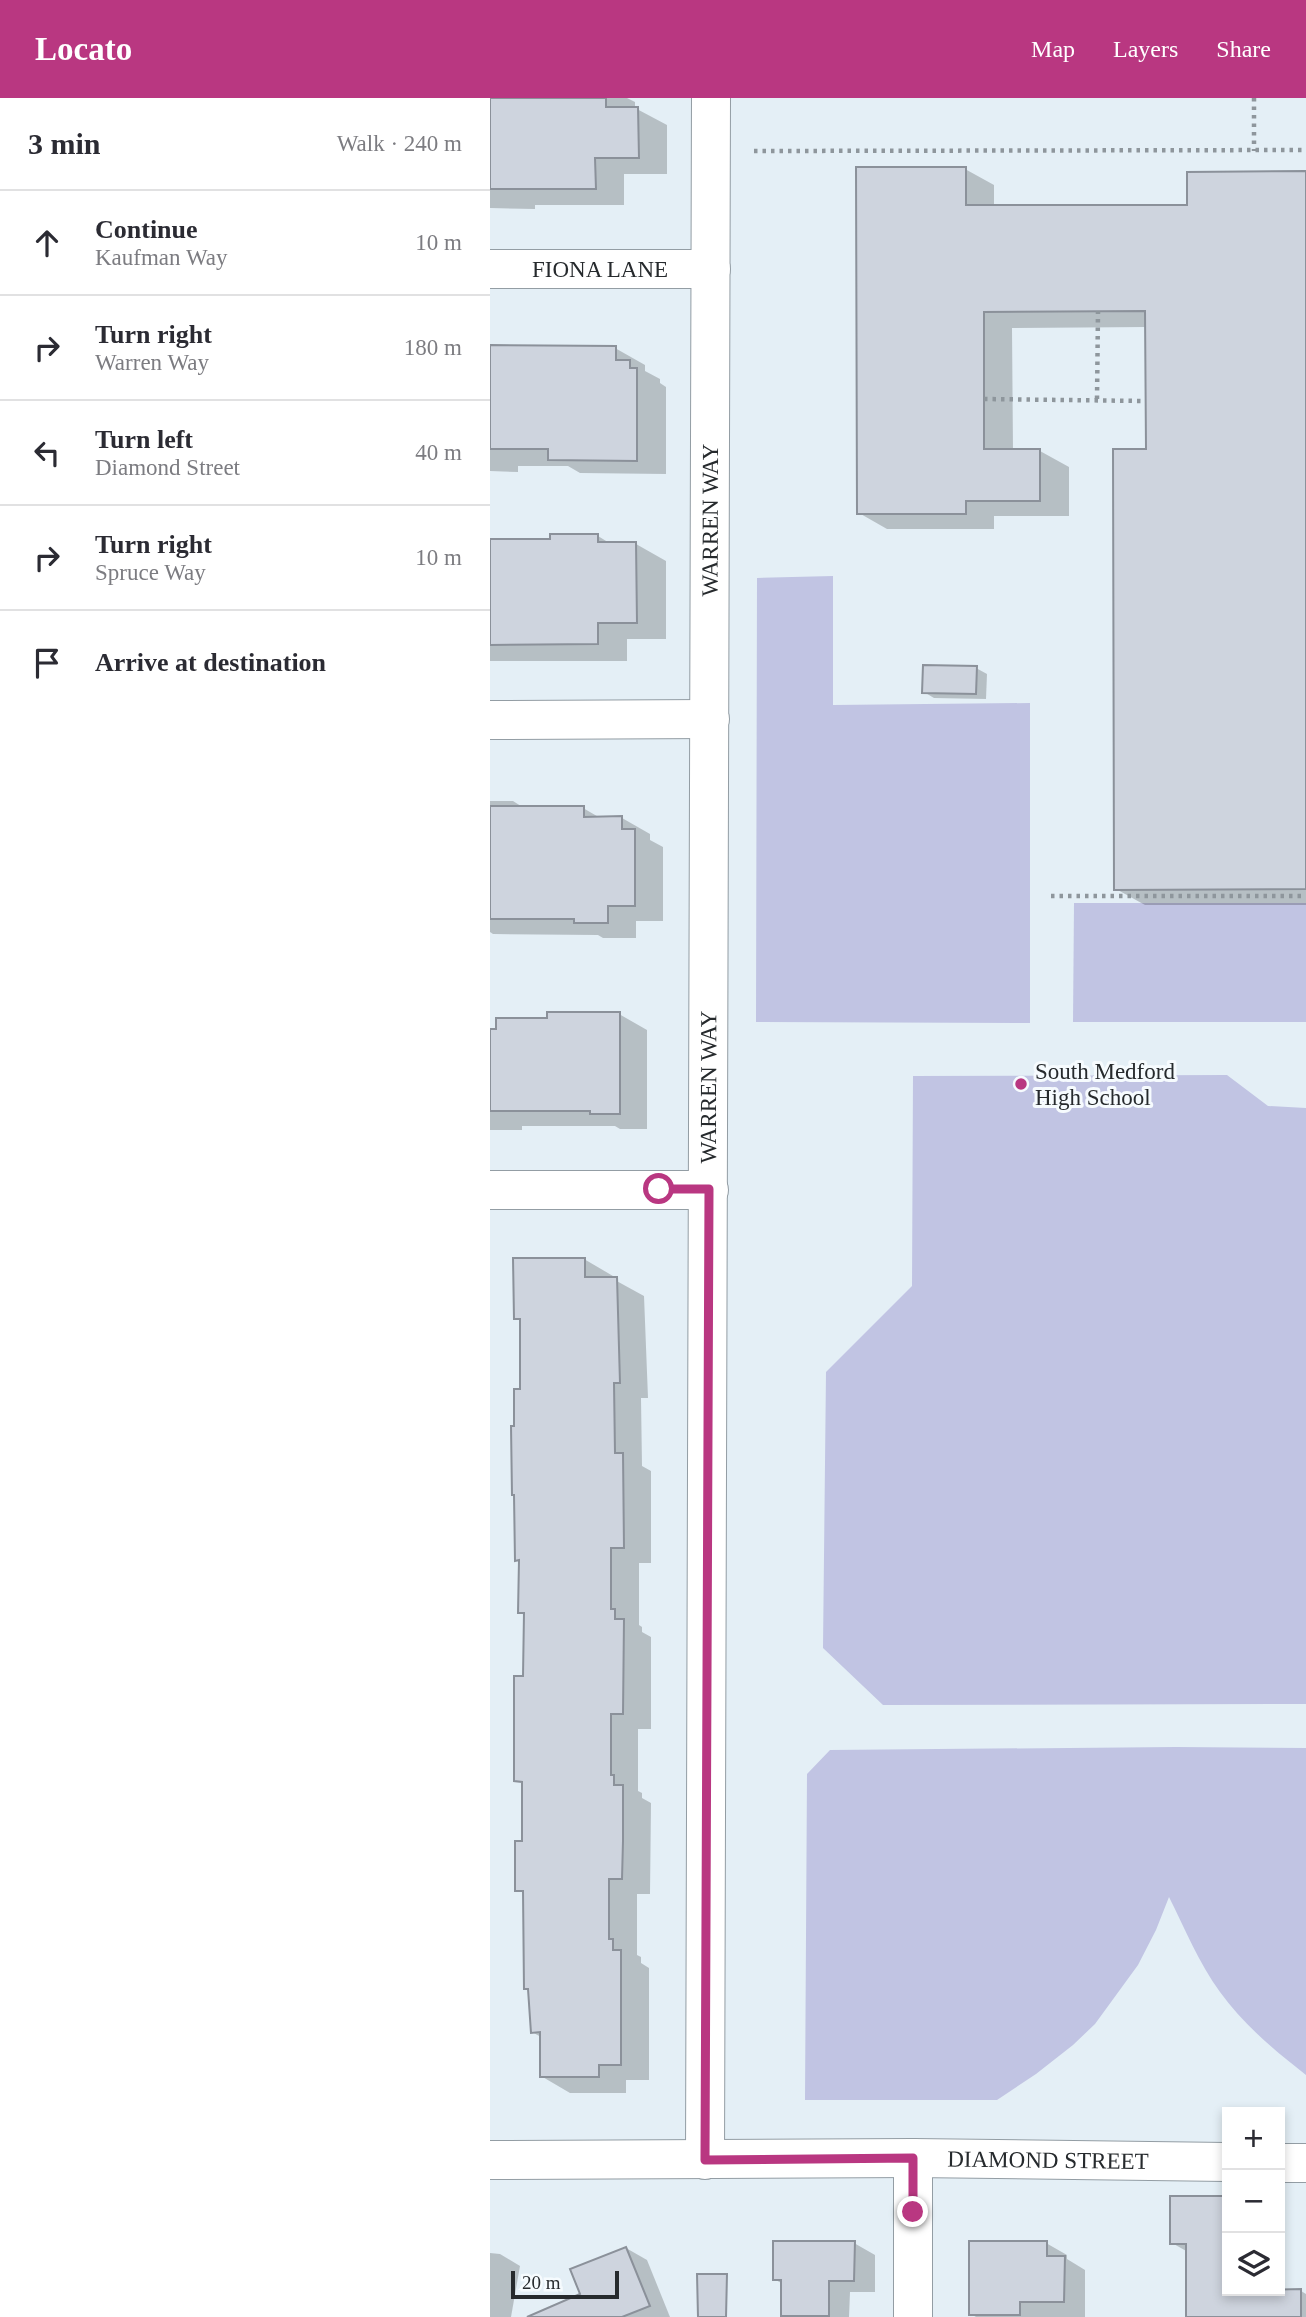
<!DOCTYPE html>
<meta charset="utf-8">
<style>
:root{--surface:#fff;--page:#f7f7f7;--text:#2b2b33;--muted:#7c7c81;--line:#e1e1e2;--accent:#b93781}
body{margin:0;font-family:Georgia,serif;background:var(--page);color:var(--text)}
.controls{position:absolute;right:21px;bottom:21px;display:grid;overflow:hidden;border-radius:0px;box-shadow:0 4px 10px #0003}
.controls button{width:63px;height:63px;display:grid;place-items:center;padding:0;border:0;border-bottom:2px solid var(--line);background:var(--surface);color:var(--text);font:35px sans-serif}
.scale{position:absolute;left:21px;bottom:18px;width:108px;box-sizing:border-box;padding-left:7px;border:4px solid #262a2d;border-top:0;font-size:19px;line-height:24px;white-space:nowrap;color:#262a2d;-webkit-text-stroke:5px #f6fbfe;paint-order:stroke}
.stop{position:absolute;width:21px;height:21px;margin:-16px;border:5px solid #b93781;border-radius:50%;background:#fff}
.stop.end{background:#b93781;border-color:#fff;box-shadow:0 2px 7px #0008}
.list{margin:0;padding:0;list-style:none}
h2{display:flex;justify-content:space-between;align-items:center;height:91px;margin:0;padding:0 28px;font-size:30px}
h2 small{font-size:23px;font-weight:400;color:var(--muted)}
.list li{display:grid;grid-template-columns:46px 1fr auto;gap:21px;align-items:center;box-sizing:border-box;height:105px;padding:0 28px;border-top:2px solid var(--line)}
.list b{display:block;font-size:26px;white-space:nowrap}
.list p{margin:0;font-size:23px;white-space:nowrap;color:var(--muted)}
.list em{font-size:23px;font-style:normal;color:var(--muted)}
.icon{flex:none;width:38px;height:38px;fill:none;stroke:currentColor;stroke-width:2;stroke-linecap:round;stroke-linejoin:round}
.map{position:relative;flex:none;width:816px;height:2219px;overflow:hidden}
header{display:flex;align-items:center;gap:42px;box-sizing:border-box;height:98px;padding:0 35px;background:var(--accent);color:#fff}
header strong{font-size:33px}
nav{display:flex;gap:38px;margin-inline-start:auto;font-size:24px}
main{display:flex}
aside{flex:1;background:var(--surface)}
.map>svg:first-child{display:block}
.green{fill:#c1c4e3}
.shadow{fill:#0003}
.building{fill:#ced4de;stroke:#8b919a;stroke-width:2}
.lines{fill:none;stroke-linecap:round;stroke-linejoin:round}
.minor-casing{stroke:#939da4;stroke-width:40}
.tertiary-casing{stroke:#939da4;stroke-width:40}
.path{stroke:#8e969c;stroke-width:4.5;stroke-dasharray:3.5 5;stroke-linecap:butt}
.minor{stroke:#fff;stroke-width:38}
.tertiary{stroke:#fff;stroke-width:38}
.route{stroke:#b93781;stroke-width:9}
.poi-dot{fill:#b93781;stroke:#f6fbfe;stroke-width:2.5}
.labels{text-anchor:middle;stroke-width:6;stroke-linejoin:round;paint-order:stroke}
.street-label{font-size:23px;fill:#262a2d;stroke:#f6fbfe}
.poi-label{font-size:23px;fill:#262a2d;stroke:#f6fbfe;text-anchor:start}
</style>
<header>
<strong>Locato</strong>
<nav><a>Map</a><a>Layers</a><a>Share</a></nav>
</header>
<main>
<aside>
<h2>3 min<small>Walk · 240 m</small></h2>
<ul class="list">
<li><svg class="icon" aria-label="ahead" viewBox="0 0 24 24"><path d="M12 20V5M6 11l6-6 6 6"/></svg><div><b>Continue</b><p>Kaufman Way</p></div><em>10 m</em></li>
<li><svg class="icon" aria-label="right" viewBox="0 0 24 24"><path d="M7 20v-9h11M14 6l5 5-5 5"/></svg><div><b>Turn right</b><p>Warren Way</p></div><em>180 m</em></li>
<li><svg class="icon" aria-label="left" viewBox="0 0 24 24"><path d="M17 20v-9H6M10 6l-5 5 5 5"/></svg><div><b>Turn left</b><p>Diamond Street</p></div><em>40 m</em></li>
<li><svg class="icon" aria-label="right" viewBox="0 0 24 24"><path d="M7 20v-9h11M14 6l5 5-5 5"/></svg><div><b>Turn right</b><p>Spruce Way</p></div><em>10 m</em></li>
<li><svg class="icon" aria-label="arrive" viewBox="0 0 24 24"><path d="M6 21V4h12l-3 4 3 4H6"/></svg><div><b>Arrive at destination</b></div></li>
</ul>
</aside>
<div class="map">
<svg width="816" height="2219" viewBox="0 0 816 2219">
<rect width="100%" height="100%" fill="#e4eff6"/>
<g class="green">
<polygon points="343,478 343,607 540,605 540,925 266,924 267,480"/>
<polygon points="584,805 816,805 816,924 583,924"/>
<polygon points="737,977 778,1008 816,1010 816,1606 393,1607 333,1550 336,1274 422,1188 423,978"/>
<path d="M 686,1649 L 816,1650 L 816,1977 C 785,1953 753,1926 730,1894 C 709,1865 695,1831 679,1799 L 666,1832 L 648,1867 L 605,1926 L 583,1947 L 546,1976 L 507,2002 L 315,2002 L 317,1676 L 340,1652 Z"/>
</g>
<g class="shadow">
<polygon points="0,0 137,0 145,4 145,10 177,27 177,76 134,76 134,107 45,107 45,111 0,110"/>
<polygon points="475,71 504,87 504,109 698,109 698,75 816,75 816,807 655,807 626,791 658,353 657,229 522,230 523,353 550,353 579,369 579,418 504,418 504,431 397,431 369,415"/>
<polygon points="125,250 155,267 155,273 170,281 170,285 176,289 176,376 90,375 78,368 28,368 28,374 0,373 0,265"/>
<polygon points="108,438 121,446 146,446 176,463 176,541 137,541 137,563 0,563 0,443 62,442"/>
<polygon points="486,570 497,576 496,601 444,600 434,594"/>
<polygon points="0,703 23,703 34,710 93,710 112,721 132,720 160,736 160,742 173,749 173,823 146,823 146,840 113,840 108,837 3,836 0,834"/>
<polygon points="129,916 157,932 157,1031 130,1031 125,1028 32,1028 32,1032 0,1032 0,933 59,922"/>
<polygon points="94,1161 123,1178 123,1181 154,1198 158,1300 151,1300 152,1368 161,1373 161,1465 149,1465 149,1527 152,1529 152,1534 161,1539 161,1631 148,1631 148,1693 152,1695 152,1700 161,1705 160,1796 147,1796 147,1857 151,1859 151,1865 159,1870 159,1982 136,1982 136,1995 80,1995 51,1978 51,1939 42,1934 35,1579 36,1518 29,1514 31,1464 27,1462 26,1329 31,1293 31,1223 25,1220"/>
<polygon points="682,2100 737,2100 737,2193 811,2193 816,2196 816,2219 697,2219 698,2154 682,2145"/>
<polygon points="364,2145 385,2157 385,2194 360,2194 359,2219 292,2219 293,2186 284,2181"/>
<polygon points="556,2145 577,2157 577,2161 595,2172 595,2219 486,2219 481,2216"/>
<polygon points="136,2150 157,2162 180,2219 70,2219"/>
<polygon points="0,2155 10,2156 30,2168 21,2219 0,2219"/>
</g>
<g class="building">
<polygon points="0,0 116,0 116,9 148,9 149,60 105,60 106,91 0,91"/>
<polygon points="366,69 476,69 476,107 697,107 697,74 816,73 816,791 624,792 623,351 656,351 655,213 494,214 494,351 550,351 550,403 476,403 476,416 367,416"/>
<polygon points="0,247 126,248 126,262 140,262 140,270 147,270 147,363 58,362 58,351 0,351"/>
<polygon points="60,436 108,436 108,444 146,444 147,525 108,525 108,546 0,547 0,441 60,441"/>
<polygon points="433,567 487,568 486,596 432,595"/>
<polygon points="0,708 94,708 94,719 132,718 132,731 145,731 145,808 118,808 118,825 84,825 84,821 0,821"/>
<polygon points="57,914 130,914 130,1016 100,1016 100,1013 0,1013 0,931 6,931 6,920 57,920"/>
<polygon points="23,1160 95,1160 95,1179 127,1179 130,1285 124,1285 125,1355 133,1355 134,1450 121,1450 121,1511 125,1511 125,1521 134,1521 133,1616 121,1616 121,1677 124,1677 124,1687 133,1687 133,1743 132,1781 119,1781 119,1841 123,1841 123,1852 131,1852 131,1967 109,1967 109,1979 50,1979 50,1934 41,1935 38,1891 34,1891 33,1793 25,1793 25,1743 32,1743 32,1684 24,1683 24,1578 33,1578 34,1515 28,1515 29,1462 25,1463 24,1397 22,1397 21,1328 24,1328 24,1291 30,1291 30,1221 24,1221"/>
<polygon points="680,2098 737,2098 737,2193 811,2191 811,2219 696,2219 696,2146 680,2146"/>
<polygon points="283,2143 365,2143 364,2183 339,2183 339,2218 291,2218 291,2182 283,2182"/>
<polygon points="479,2143 557,2143 557,2158 575,2158 574,2204 530,2204 530,2217 479,2217"/>
<polygon points="136,2149 160,2208 132,2219 37,2219 90,2196 80,2171"/>
<polygon points="207,2176 237,2176 236,2219 208,2219"/>
</g>
<g class="lines">
<defs>
<g id="minor">
<path id="s1" d="M 0,171 L 221,171"/>
<polyline points="0,622 220,621"/>
<polyline points="0,1092 219,1092"/>
<polyline points="423,2060 423,2219"/>
<path id="s2" d="M 215,2062 L 221,0"/>
</g>
<g id="tertiary">
<path id="s3" d="M 0,2062 L 423,2060 L 737,2064"/>
<polyline points="790,2065 816,2065"/>
</g>
</defs>
<use href="#minor" class="minor-casing"/>
<use href="#tertiary" class="tertiary-casing"/>
<g class="path">
<polyline points="764,0 764,53"/>
<polyline points="264,53 816,52"/>
<polyline points="494,301 655,303"/>
<polyline points="607,301 608,213"/>
<polyline points="561,798 816,798"/>
</g>
<use href="#minor" class="minor"/>
<use href="#tertiary" class="tertiary"/>
</g>
<g class="lines">
<polyline class="route" points="169,1091 219,1091 215,2062 423,2060 423,2114"/>
</g>
<circle class="poi-dot" cx="531" cy="986" r="7"/>
<g class="labels">
<g class="street-label">
<text dy="8" stroke="none"><textPath href="#s1" startOffset="110">FIONA LANE</textPath></text>
<text dy="8" stroke="none"><textPath href="#s2" startOffset="1640">WARREN WAY</textPath></text>
<text dy="8" stroke="none"><textPath href="#s2" startOffset="1073">WARREN WAY</textPath></text>
<text dy="8" stroke="none"><textPath href="#s3" startOffset="558">DIAMOND STREET</textPath></text>
</g>
<g class="poi-label">
<text x="545" y="981">South Medford<tspan x="545" dy="26">High School</tspan></text>
</g>
</g>
</svg>
<div class="controls">
<button>+</button>
<button>−</button>
<button><svg class="icon" aria-label="layers" viewBox="0 0 24 24"><path d="M12 4l9 5-9 5-9-5zM3 14l9 5 9-5"/></svg></button>
</div>
<div class="scale">20 m</div>
<div class="stop" style="left:169px;top:1091px"></div>
<div class="stop end" style="left:423px;top:2114px"></div>
</div>
</main>
